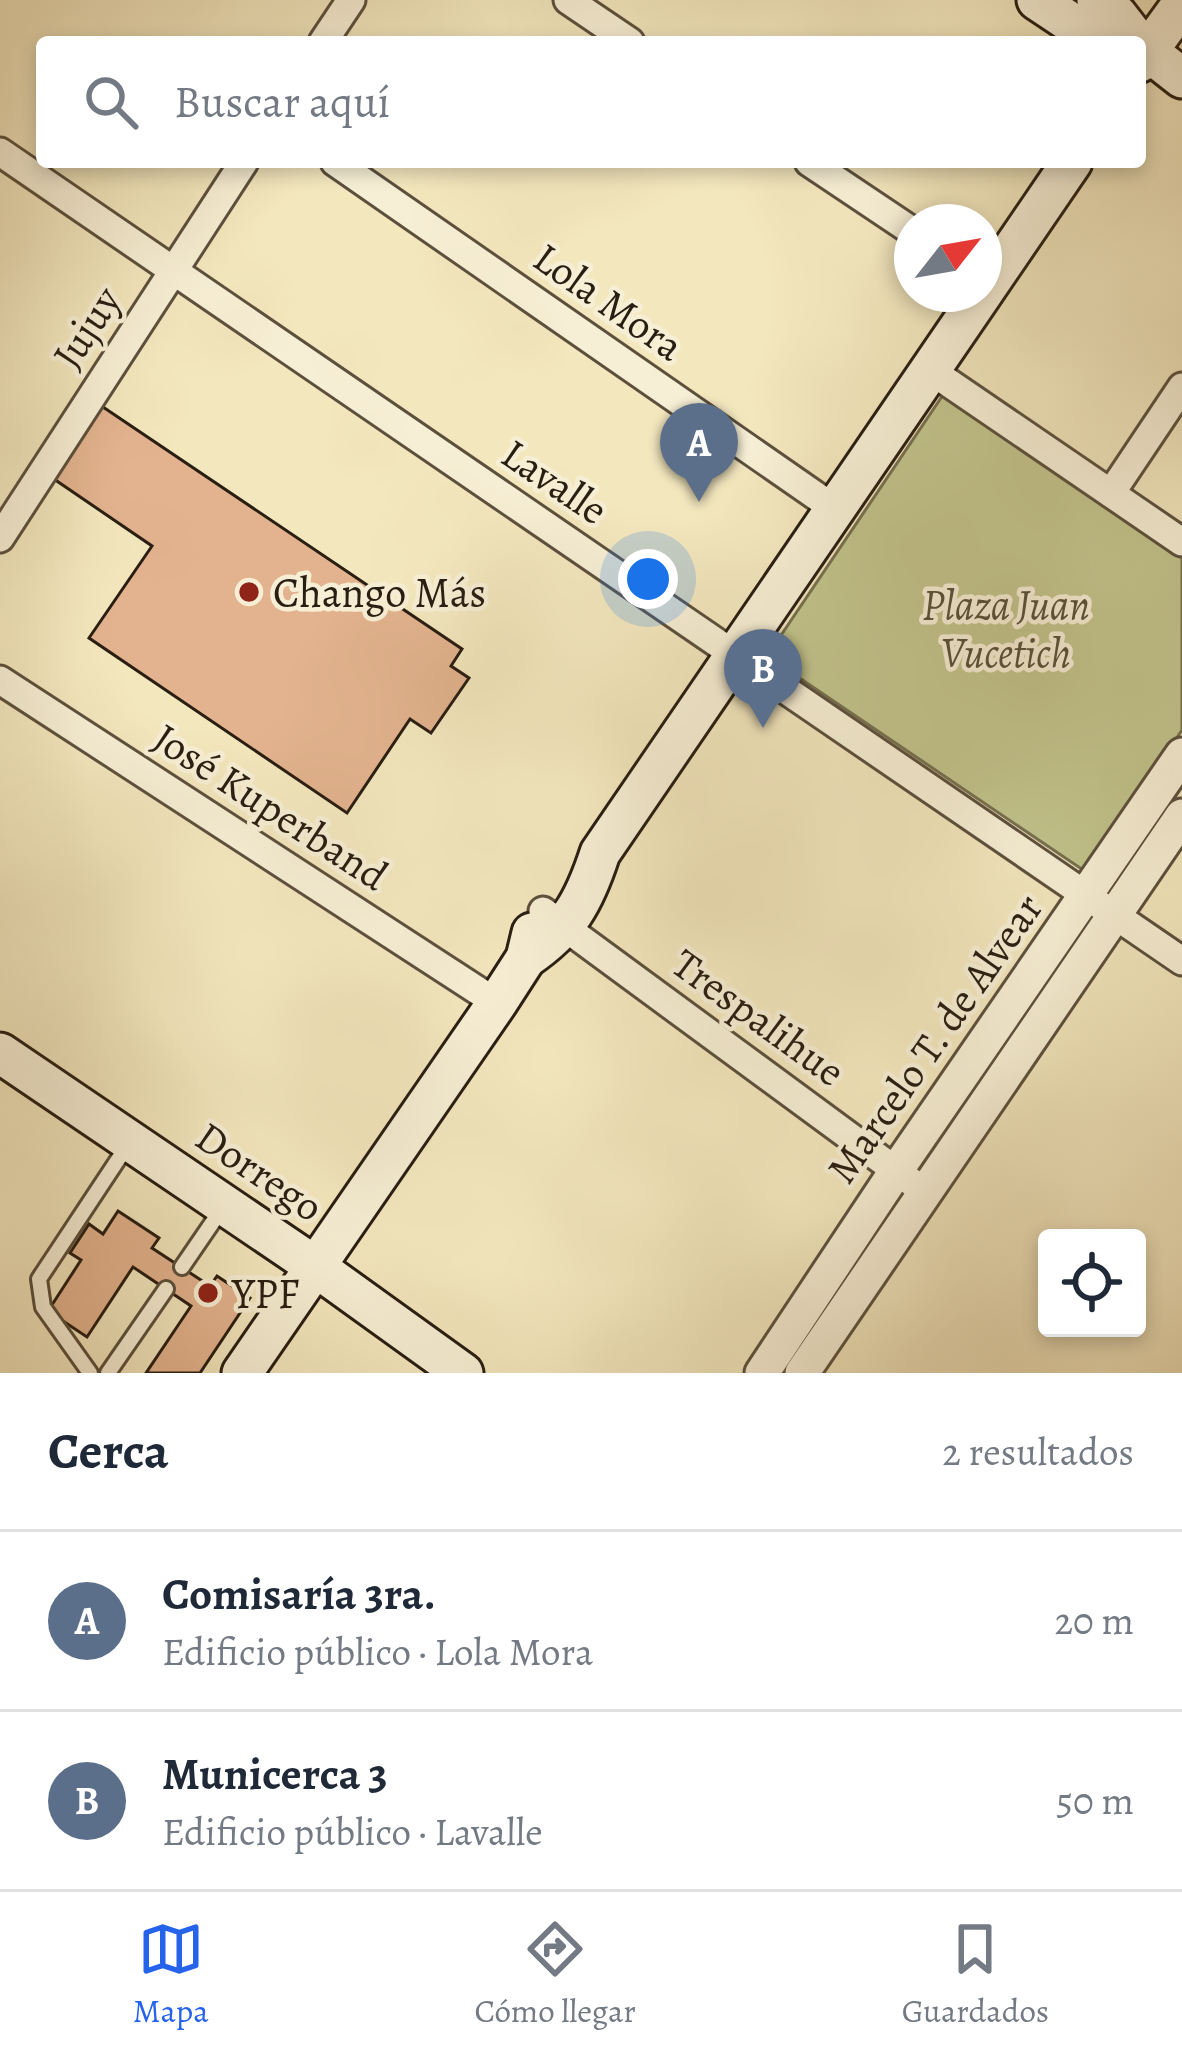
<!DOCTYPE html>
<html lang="es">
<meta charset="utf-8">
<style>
:root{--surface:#fff;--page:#f6f6f7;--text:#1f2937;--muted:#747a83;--line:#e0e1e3;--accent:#2563eb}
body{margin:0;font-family:Alegreya,serif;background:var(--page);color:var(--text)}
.controls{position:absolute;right:36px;bottom:36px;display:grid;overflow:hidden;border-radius:12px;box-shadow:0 6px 18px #0003}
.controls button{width:108px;height:108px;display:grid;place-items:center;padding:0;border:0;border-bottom:3px solid var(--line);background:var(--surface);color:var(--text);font:60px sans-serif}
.compass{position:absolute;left:894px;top:204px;width:108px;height:108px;border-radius:50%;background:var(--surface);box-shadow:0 6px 18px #0003;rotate:59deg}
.you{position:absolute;left:648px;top:579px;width:42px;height:42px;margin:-30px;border:9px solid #fff;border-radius:50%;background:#1a73e8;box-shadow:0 0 0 18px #1a73e833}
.badge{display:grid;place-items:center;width:78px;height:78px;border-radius:50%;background:var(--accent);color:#fff;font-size:39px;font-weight:700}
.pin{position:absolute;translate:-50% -99px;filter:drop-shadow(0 3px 6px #0008)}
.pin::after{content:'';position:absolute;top:63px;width:42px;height:36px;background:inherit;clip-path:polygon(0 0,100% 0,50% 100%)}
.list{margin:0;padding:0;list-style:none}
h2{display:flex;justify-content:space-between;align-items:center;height:156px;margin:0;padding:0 48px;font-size:51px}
h2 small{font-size:39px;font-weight:400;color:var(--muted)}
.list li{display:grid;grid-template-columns:78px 1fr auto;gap:36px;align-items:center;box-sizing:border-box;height:180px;padding:0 48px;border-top:3px solid var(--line)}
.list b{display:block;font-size:45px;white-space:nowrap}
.list p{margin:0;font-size:39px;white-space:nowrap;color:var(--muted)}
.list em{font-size:39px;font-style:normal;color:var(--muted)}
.icon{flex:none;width:66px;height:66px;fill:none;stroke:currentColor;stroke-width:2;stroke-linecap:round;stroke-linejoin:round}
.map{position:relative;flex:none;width:1182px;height:1373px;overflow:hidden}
.search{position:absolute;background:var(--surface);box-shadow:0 6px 18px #0003;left:36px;right:36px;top:36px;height:132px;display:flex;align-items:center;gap:30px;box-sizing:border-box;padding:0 42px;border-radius:12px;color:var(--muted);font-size:45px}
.sheet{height:516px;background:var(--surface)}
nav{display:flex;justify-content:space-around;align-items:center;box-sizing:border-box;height:168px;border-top:3px solid var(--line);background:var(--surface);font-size:33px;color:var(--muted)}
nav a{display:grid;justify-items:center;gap:6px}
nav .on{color:var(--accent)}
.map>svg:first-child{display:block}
.green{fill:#c2c38c;stroke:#76704f;stroke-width:3}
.building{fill:#e2b38e;stroke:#291e12;stroke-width:3}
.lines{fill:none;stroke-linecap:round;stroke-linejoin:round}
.service-casing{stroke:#5c503d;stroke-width:20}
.minor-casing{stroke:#5c503d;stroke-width:33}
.tertiary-casing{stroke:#5c503d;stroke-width:39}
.secondary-casing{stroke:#291e12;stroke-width:45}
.service{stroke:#f7efd5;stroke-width:14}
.minor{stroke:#f7efd5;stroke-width:27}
.tertiary{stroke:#f7efd5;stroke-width:33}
.secondary{stroke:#f7efd5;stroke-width:39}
.poi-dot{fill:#8f2418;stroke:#f7efd5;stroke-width:4.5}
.labels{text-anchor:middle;stroke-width:9;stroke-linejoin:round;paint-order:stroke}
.street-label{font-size:42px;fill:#291e12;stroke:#f7efd5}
.poi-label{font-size:42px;fill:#291e12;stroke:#f7efd5;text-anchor:start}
.park-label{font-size:42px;font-style:italic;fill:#575037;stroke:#f7efd5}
</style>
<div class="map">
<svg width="1182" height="1373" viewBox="0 0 1182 1373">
<rect width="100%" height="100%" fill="#f3e7be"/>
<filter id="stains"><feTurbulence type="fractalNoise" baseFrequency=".00167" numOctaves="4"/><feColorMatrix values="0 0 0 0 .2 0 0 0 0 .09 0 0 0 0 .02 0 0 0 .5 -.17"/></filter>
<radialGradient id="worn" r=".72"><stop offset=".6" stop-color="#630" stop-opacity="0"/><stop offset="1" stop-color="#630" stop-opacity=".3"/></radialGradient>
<polygon class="green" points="943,395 1182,557 1182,730 1086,872 767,656"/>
<g class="building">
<polygon points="100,405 462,649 451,666 469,678 431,733 410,719 347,813 89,638 152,546 51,477"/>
<polygon points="118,1211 159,1238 152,1248 210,1286 217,1276 250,1298 200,1373 146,1373 191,1306 133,1267 87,1337 48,1311 81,1260 70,1253 89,1224 103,1234"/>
</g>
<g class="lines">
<defs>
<g id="service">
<polyline points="182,1267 221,1210"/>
<polyline points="90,1373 43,1307 39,1279 127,1146"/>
<polyline points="108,1373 166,1289"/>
</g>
<g id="minor">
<polyline points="568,0 630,42"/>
<polyline points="323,42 351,0"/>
<polyline points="0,152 1182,961"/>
<polyline points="335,162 835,509"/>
<polyline points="809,162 912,231"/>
<polyline points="930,370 1182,542"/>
<polyline points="1111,493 1182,387"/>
<polyline points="0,538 244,162"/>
<polyline points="0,680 497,1003"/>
<polyline points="543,911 925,1192"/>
</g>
<g id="tertiary">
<polyline points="762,1373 896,1171 1182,755"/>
<polyline points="802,1373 1182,816"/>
</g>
<g id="secondary">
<polyline points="1037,0 1100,42"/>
<polyline points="1097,0 1117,15 1138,42"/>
<polyline points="1140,45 1182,78"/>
<polyline points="1140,62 1182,4"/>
<polyline points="984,291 1072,162"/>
<path d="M 526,958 C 569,929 584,902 600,853 L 982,294"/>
<polyline points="0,1053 313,1265 463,1373"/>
<polyline points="242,1373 497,1003 526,958 532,933"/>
</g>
</defs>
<use href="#service" class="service-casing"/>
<use href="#minor" class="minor-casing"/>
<use href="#tertiary" class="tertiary-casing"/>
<use href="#secondary" class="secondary-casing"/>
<use href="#service" class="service"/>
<use href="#minor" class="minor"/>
<use href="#tertiary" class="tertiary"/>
<use href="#secondary" class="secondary"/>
</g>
<g class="poi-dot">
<circle cx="249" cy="592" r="12"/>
<circle cx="208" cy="1293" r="12"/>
</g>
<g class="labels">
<g class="street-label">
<text transform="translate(609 301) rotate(35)" y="15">Lola Mora</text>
<text transform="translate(86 327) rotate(-57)" y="15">Jujuy</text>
<text transform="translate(555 481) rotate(34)" y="15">Lavalle</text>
<text transform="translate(271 806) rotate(33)" y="15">José Kuperband</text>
<text transform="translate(759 1017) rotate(36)" y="15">Trespalihue</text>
<text transform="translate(934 1038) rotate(-55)" y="15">Marcelo T. de Alvear</text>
<text transform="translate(260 1171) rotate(34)" y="15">Dorrego</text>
</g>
<g class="poi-label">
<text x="273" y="607">Chango Más</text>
<text x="232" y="1308">YPF</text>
</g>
<g class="park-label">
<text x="1006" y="619">Plaza Juan<tspan x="1006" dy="48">Vucetich</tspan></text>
</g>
</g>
<rect width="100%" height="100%" filter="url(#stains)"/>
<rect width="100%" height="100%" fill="url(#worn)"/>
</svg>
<div class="controls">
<button><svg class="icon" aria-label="locate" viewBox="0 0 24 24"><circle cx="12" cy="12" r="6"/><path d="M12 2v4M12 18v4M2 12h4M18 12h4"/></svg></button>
</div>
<svg class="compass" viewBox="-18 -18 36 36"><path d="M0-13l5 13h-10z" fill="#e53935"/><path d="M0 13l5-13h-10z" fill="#747a83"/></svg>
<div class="you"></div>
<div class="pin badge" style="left:699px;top:502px;background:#5c6f8a">A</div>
<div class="pin badge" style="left:763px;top:728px;background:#5c6f8a">B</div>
<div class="search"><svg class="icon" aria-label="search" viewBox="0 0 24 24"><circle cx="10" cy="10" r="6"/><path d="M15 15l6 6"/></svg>Buscar aquí</div>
</div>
<section class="sheet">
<h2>Cerca<small>2 resultados</small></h2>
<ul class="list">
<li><span class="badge" style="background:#5c6f8a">A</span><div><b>Comisaría 3ra.</b><p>Edificio público · Lola Mora</p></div><em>20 m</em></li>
<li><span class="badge" style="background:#5c6f8a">B</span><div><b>Municerca 3</b><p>Edificio público · Lavalle</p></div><em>50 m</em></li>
</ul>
</section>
<nav>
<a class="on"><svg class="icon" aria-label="map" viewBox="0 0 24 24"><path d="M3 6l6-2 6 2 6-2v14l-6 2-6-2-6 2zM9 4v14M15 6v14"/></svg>Mapa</a>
<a><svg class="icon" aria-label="directions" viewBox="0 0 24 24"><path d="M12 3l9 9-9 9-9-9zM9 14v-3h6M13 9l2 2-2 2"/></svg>Cómo llegar</a>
<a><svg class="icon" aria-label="saved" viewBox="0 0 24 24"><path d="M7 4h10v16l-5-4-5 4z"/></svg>Guardados</a>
</nav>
